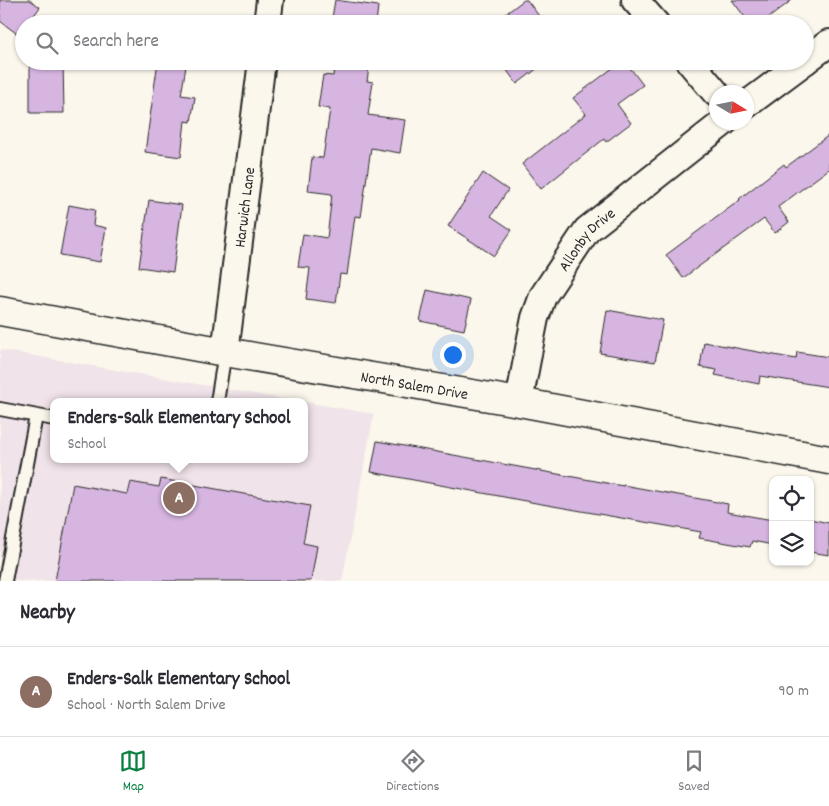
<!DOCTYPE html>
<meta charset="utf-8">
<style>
:root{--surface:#fff;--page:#f7f7f7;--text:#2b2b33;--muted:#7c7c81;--line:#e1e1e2;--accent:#0b8043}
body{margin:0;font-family:Dekko,sans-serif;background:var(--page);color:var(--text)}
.controls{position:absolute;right:15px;bottom:15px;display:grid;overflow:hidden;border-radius:10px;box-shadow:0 1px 4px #0004}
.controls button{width:45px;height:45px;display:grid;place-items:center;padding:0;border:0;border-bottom:1px solid var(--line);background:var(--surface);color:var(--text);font:25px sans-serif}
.compass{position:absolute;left:709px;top:85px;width:45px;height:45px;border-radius:50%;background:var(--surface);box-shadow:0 1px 4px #0004;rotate:100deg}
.you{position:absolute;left:452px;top:354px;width:18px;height:18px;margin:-12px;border:4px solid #fff;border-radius:50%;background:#1a73e8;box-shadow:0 0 0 8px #1a73e833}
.badge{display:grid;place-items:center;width:32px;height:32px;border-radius:50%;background:var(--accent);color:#fff;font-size:16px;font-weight:700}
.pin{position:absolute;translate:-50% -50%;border:2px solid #fff;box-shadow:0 1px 5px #0006}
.popup{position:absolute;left:50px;top:398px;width:258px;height:65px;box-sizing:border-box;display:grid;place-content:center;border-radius:10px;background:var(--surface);filter:drop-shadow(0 1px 4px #0005);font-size:16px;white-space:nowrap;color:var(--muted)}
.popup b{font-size:19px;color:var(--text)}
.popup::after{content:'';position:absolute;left:50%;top:100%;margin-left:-10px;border:10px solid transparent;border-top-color:var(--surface)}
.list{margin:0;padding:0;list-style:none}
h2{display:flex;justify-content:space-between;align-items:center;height:65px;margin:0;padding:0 20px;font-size:21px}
h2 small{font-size:16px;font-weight:400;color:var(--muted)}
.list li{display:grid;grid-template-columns:32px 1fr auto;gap:15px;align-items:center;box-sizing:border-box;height:90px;padding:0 20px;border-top:1px solid var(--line)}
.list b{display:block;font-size:19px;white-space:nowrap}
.list p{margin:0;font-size:16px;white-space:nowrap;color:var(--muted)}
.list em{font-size:16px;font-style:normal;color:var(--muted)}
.icon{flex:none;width:28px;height:28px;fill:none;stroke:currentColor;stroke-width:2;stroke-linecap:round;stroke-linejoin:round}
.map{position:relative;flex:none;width:829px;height:581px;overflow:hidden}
.search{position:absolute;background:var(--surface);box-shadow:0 1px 4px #0004;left:15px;right:15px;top:15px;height:55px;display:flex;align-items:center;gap:12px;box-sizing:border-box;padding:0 18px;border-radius:28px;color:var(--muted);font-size:19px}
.sheet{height:155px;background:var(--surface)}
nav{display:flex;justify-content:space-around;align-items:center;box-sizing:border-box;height:70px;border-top:1px solid var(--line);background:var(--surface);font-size:14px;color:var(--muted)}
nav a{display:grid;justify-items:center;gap:2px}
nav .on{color:var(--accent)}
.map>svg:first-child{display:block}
.built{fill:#f0e3e9}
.building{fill:#d6b5e1;stroke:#2b2b2b}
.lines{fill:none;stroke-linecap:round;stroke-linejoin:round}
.service-casing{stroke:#2b2b2b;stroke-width:16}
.minor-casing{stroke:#2b2b2b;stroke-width:30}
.tertiary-casing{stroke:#2b2b2b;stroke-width:31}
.service{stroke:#fbf7ec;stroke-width:12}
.minor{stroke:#fbf7ec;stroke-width:26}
.tertiary{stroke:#fbf7ec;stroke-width:28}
.labels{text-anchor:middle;stroke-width:4;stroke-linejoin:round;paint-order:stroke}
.street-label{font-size:16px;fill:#2b2b2b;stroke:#fbf7ec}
</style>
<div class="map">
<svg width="829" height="581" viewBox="0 0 829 581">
<rect width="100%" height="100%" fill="#fbf7ec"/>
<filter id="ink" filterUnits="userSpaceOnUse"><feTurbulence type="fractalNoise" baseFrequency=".02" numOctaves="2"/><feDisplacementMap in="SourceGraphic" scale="10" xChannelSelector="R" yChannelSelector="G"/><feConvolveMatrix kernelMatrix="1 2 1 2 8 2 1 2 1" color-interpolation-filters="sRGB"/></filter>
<g filter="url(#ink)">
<polygon class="built" points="0,350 301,402 54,402 54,459 304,459 304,402 374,414 342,581 0,581"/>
<g class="building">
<polygon points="0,0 30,0 40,7 28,24 24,24 24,30 20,36 0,21"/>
<polygon points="335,0 378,6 376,24 331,24"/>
<polygon points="524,0 527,0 545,24 492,24"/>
<polygon points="732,0 792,0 761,24 750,24"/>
<polygon points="30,61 63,61 64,113 30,113"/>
<polygon points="158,61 187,61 181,95 195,97 191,122 185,121 181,157 145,152"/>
<polygon points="335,61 370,61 367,81 373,82 368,115 405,120 400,153 371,148 361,217 355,216 347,275 340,274 336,303 306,299 310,268 298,267 303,234 327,238 332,194 308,191 312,157 323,158 330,109 318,107 323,75 333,76"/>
<polygon points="500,61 547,61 517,84"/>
<polygon points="622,61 625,61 643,85 617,104 631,123 606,142 604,139 541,189 522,164 586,114 573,98"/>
<polygon points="829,135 829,169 778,207 789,222 775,233 764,219 683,278 666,255 740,200 739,199 784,164 786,167"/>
<polygon points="483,173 508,190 491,216 512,230 494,256 448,226"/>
<polygon points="149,200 182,205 173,272 139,267"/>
<polygon points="69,205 95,210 93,225 106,228 100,262 60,255"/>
<polygon points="427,290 471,300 464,330 420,321"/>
<polygon points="607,310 663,320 655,362 600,353"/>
<polygon points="704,342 796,359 797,352 829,357 829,387 760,376 759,384 715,375 717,370 700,367"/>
<polygon points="377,441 623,486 623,485 728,504 727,512 773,520 773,545 752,541 750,547 699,538 701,532 536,503 371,472"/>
<polygon points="161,479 310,506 303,543 317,546 311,581 55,581 73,484 127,494 130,482 159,487"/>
<polygon points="810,519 829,523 829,555 810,552"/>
</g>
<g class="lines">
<defs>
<g id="service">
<polyline points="217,402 225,352"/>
<polyline points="0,409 54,419"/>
<polyline points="5,581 36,416"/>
</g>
<g id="minor">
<polyline points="635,0 656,24"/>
<polyline points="267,24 270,0"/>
<polyline points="689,61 716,93"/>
<polyline points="805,61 829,43"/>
<polyline points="746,105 805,61"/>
<path id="s1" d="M 225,352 L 262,61"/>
<path id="s2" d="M 519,402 L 531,338 L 535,318 L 543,296 L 587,230 L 724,122"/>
</g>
<g id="tertiary">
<path id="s3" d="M 0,311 L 225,352 L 519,402 L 829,460"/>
</g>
</defs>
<use href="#service" class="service-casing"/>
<use href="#minor" class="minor-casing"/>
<use href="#tertiary" class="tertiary-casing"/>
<use href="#service" class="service"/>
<use href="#minor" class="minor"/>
<use href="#tertiary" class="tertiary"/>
</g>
</g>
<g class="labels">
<g class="street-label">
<text dy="6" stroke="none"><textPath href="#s1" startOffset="146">Harwich Lane</textPath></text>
<text dy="6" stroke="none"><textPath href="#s2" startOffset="181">Allonby Drive</textPath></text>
<text dy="6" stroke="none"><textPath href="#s3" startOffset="421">North Salem Drive</textPath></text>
</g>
</g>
</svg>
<div class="controls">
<button><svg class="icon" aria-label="locate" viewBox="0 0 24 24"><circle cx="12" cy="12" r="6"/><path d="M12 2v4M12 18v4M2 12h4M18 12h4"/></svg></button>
<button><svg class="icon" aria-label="layers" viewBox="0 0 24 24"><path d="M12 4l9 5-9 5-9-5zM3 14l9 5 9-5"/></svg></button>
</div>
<svg class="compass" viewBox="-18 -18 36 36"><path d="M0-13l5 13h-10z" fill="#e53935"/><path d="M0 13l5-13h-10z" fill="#7c7c81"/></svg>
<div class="you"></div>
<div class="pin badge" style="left:179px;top:498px;background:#8d6e63">A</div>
<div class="popup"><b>Enders-Salk Elementary School</b>School</div>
<div class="search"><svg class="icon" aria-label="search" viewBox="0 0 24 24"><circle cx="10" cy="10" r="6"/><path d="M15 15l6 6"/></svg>Search here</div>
</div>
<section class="sheet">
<h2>Nearby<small></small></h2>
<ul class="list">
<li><span class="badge" style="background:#8d6e63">A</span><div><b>Enders-Salk Elementary School</b><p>School · North Salem Drive</p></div><em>90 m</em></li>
</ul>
</section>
<nav>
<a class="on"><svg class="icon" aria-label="map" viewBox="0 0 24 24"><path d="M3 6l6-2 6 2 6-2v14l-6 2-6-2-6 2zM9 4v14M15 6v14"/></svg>Map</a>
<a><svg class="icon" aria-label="directions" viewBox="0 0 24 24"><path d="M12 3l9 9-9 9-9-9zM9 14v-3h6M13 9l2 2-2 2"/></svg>Directions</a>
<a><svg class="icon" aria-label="saved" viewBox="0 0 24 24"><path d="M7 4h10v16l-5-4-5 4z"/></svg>Saved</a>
</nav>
